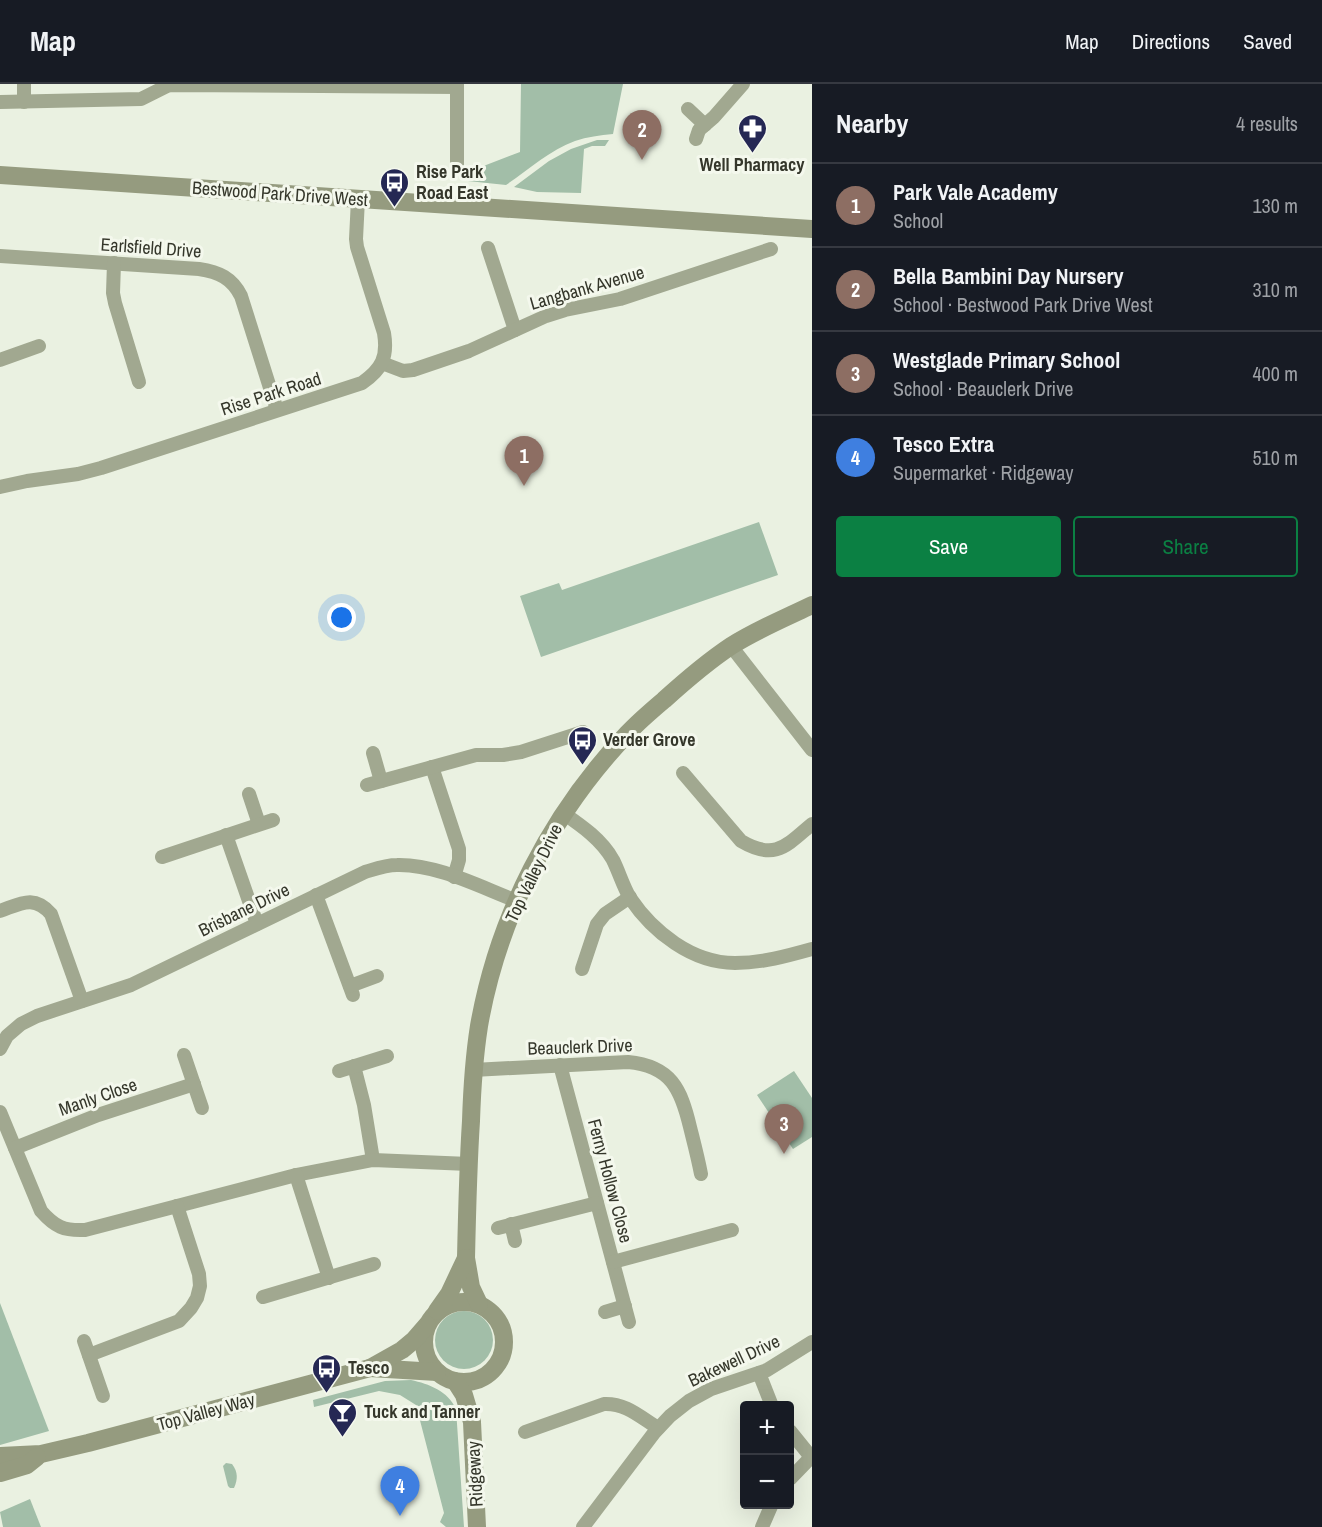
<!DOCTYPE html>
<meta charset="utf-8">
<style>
:root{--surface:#171b24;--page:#242831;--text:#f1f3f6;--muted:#9ea1a6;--line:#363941;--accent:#0b8043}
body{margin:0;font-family:"Archivo Narrow",sans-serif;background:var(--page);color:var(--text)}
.controls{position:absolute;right:18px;bottom:18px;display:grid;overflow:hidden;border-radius:6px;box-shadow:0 6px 24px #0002}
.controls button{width:54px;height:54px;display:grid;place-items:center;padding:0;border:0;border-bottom:2px solid var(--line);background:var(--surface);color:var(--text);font:30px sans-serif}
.you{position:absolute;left:342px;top:534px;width:21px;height:21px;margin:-15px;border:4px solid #fff;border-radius:50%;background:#1a73e8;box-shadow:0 0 0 9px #1a73e833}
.badge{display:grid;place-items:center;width:39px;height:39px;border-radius:50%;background:var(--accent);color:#fff;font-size:20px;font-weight:700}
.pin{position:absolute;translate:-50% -50px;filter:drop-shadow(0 2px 3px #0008)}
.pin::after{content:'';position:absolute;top:32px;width:21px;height:18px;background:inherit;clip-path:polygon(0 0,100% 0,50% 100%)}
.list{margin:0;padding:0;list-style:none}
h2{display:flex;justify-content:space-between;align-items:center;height:78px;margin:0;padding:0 24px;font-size:26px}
h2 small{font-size:20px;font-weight:400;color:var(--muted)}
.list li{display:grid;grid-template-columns:39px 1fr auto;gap:18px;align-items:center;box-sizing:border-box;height:84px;padding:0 24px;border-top:2px solid var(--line)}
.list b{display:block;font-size:22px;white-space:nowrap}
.list p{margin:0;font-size:20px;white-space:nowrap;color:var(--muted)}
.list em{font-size:20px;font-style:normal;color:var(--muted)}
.actions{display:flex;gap:12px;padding:18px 24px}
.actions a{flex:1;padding:14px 0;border:2px solid var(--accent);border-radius:6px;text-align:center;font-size:21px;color:var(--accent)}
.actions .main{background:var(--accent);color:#fff}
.map{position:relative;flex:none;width:812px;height:1443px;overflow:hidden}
header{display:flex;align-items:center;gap:36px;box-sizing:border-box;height:84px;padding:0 30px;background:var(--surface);border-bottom:2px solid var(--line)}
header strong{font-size:28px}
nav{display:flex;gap:33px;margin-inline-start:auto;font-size:21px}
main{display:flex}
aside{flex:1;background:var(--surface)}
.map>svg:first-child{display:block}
.green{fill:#a2bea8}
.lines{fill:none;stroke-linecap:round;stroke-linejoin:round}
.street{stroke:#a1a890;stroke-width:14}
.secondary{stroke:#959b7f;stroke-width:18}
.labels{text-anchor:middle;stroke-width:6;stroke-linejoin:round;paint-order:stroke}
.poi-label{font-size:18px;font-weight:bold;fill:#35372b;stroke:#f4f8ed;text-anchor:start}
.street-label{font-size:18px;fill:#35372b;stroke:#f4f8ed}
</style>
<header>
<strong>Map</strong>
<nav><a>Map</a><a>Directions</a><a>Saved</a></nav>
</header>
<main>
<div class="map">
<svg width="812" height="1443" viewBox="0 0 812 1443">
<rect width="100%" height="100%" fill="#eaf1e1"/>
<g class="green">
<path d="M 521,0 L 623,0 L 613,50 C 600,51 587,53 575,57 C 550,66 528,86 506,101 L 468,97 L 468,88 L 520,68 Z"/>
<polygon points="597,56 609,56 605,62 592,62 584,65 581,109 537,108 514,103 549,77 571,65"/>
<polygon points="759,438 778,491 541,573 520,512 559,499 562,506"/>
<polygon points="794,987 812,1014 812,1053 793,1065 757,1011"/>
<polygon points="0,1219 49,1347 0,1361"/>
<circle cx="464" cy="1256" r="29"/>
<path d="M 411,1296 C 429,1300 448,1307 456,1325 L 464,1443 L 446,1443 L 440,1438 L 444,1429 L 416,1321 L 400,1311 L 379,1307 L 314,1323 L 313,1316 L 385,1297 Z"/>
<path d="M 226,1379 L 232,1380 C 238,1388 238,1395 234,1404 L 230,1404 L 228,1402 L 223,1382 Z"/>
<polygon points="30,1415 41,1443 3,1443 0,1428"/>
</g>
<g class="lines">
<g class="street">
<polyline points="0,18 141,15 167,2 172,1 457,3"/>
<polyline points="24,18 24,0"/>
<polyline points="688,25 705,41"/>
<polyline points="696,55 699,46 714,33 743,0"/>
<polyline points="457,83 457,0"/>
<polyline points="488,164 515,246"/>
<path d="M 0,172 L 199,185 C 219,188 232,194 241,212 L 277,326"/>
<polyline points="114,179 113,209 115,219 139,298"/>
<polyline points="0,276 39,262"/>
<polyline points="382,279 403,287 413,286 469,267 546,232 565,226 620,215 771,165"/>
<path d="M 0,403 L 27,397 L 78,390 L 101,384 L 362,299 C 382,285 388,273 384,249 L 357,163 L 356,155 L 358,115"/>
<polyline points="731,562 812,666"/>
<polyline points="373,669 381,697"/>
<polyline points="432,683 459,765 459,776 454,793"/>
<path d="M 683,689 L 741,757 C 775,777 786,762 812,740"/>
<polyline points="367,701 476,671 503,671 521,668 583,648"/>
<polyline points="249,710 259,740"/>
<path d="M 563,729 C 582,742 602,756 613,776 C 619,788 623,802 630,814 C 653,848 692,879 735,879 C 762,879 787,872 812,865"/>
<polyline points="226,751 257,840"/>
<polyline points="162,773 273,736"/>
<polyline points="316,811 353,911"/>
<path d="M 0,827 C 20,820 34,810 51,830 L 82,917"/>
<polyline points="582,885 597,840 605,830 630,813"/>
<polyline points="350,902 377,892"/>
<path d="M 0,965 L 7,952 L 21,940 L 37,932 L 131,901 L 365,788 C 375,785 386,781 397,781 C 437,780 480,803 517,817"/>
<polyline points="184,971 202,1024"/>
<polyline points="560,981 629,1238"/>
<polyline points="354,982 364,1021 373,1076"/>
<path d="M 473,986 L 628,978 C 671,982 681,1005 690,1043 C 694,1059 698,1074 701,1090"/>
<polyline points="339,987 387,972"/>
<path d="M 0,1028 L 41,1127 C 55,1143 64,1147 85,1146 L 296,1091 L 373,1076 L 469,1080"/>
<polyline points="15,1064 98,1031 194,1000"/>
<polyline points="296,1091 329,1194"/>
<polyline points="511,1140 515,1157"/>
<polyline points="498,1144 597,1119"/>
<polyline points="613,1178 732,1146"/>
<polyline points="263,1213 374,1180"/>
<polyline points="605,1228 625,1222"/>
<polyline points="84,1257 103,1312"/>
<polyline points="89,1271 179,1237 191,1224 197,1214 200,1202 199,1190 177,1122"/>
<polyline points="759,1289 772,1322"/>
<polyline points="790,1347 811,1373"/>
<path d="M 525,1348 L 604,1320 C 626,1319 640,1333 658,1344"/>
<polyline points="790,1395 812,1372"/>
<polyline points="583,1443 654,1349 670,1332 689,1317 711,1305 767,1286 812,1258"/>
<polyline points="762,1443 772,1420"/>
</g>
<g class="secondary">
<polyline points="0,91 812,145"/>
<circle cx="464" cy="1258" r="40"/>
<path d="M 479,1220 L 471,1203 L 466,1174 C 467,1128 468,1083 471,1037 C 472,1006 474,974 479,942 C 498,833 551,730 627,650 C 638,638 651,627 664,616 C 685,597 707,578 731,562 C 756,546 785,534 812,521"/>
<polyline points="437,1227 449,1210 466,1174"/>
<polyline points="370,1284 437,1288"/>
<polyline points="455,1297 464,1311 472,1338 477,1443"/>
<polyline points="0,1372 41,1370 88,1359 370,1284 402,1266 414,1256 427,1241"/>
<polyline points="0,1389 27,1381 37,1373"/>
</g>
</g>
<defs>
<symbol id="pharmacy-pin" viewBox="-11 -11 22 30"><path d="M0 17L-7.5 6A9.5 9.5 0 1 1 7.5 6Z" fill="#252854" stroke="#f4f8ed"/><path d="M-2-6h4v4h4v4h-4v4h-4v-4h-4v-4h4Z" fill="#fff"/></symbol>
<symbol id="bus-pin" viewBox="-11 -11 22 30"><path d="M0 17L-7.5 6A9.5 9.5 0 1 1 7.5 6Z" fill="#252854" stroke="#f4f8ed"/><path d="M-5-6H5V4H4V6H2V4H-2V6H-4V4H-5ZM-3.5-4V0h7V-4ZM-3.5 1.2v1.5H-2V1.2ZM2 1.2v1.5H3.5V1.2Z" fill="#fff"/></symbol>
<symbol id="bar-pin" viewBox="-11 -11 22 30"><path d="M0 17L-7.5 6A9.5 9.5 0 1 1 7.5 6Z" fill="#252854" stroke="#f4f8ed"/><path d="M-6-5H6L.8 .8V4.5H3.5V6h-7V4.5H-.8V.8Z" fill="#fff"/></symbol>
</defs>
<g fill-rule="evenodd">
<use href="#pharmacy-pin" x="736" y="28" width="33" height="45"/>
<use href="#bus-pin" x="378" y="82" width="33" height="45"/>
<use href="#bus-pin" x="566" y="640" width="33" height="45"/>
<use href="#bus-pin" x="310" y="1268" width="33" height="45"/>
<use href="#bar-pin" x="326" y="1312" width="33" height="45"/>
</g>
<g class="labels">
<g class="poi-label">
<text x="752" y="87" text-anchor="middle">Well Pharmacy</text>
<text x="416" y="94">Rise Park<tspan x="416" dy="21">Road East</tspan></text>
<text x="603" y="662">Verder Grove</text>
<text x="348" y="1290">Tesco</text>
<text x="364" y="1334">Tuck and Tanner</text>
</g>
<g class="street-label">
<text transform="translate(280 110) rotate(4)" y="6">Bestwood Park Drive West</text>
<text transform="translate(151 164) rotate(4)" y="6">Earlsfield Drive</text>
<text transform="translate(587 204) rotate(-16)" y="6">Langbank Avenue</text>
<text transform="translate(271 310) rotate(-18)" y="6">Rise Park Road</text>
<text transform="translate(534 789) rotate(-64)" y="6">Top Valley Drive</text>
<text transform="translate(244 826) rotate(-26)" y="6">Brisbane Drive</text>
<text transform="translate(580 963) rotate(-2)" y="6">Beauclerk Drive</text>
<text transform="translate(98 1013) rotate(-19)" y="6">Manly Close</text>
<text transform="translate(610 1097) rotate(75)" y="6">Ferny Hollow Close</text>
<text transform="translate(734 1277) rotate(-25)" y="6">Bakewell Drive</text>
<text transform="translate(206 1328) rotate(-15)" y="6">Top Valley Way</text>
<text transform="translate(475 1390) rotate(-93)" y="6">Ridgeway</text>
</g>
</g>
</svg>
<div class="controls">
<button>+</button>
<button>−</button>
</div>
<div class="you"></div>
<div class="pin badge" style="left:524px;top:402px;background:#8d6e63">1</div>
<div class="pin badge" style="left:642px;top:76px;background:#8d6e63">2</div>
<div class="pin badge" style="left:784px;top:1070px;background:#8d6e63">3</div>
<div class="pin badge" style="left:400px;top:1432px;background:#3f7fe0">4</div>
</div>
<aside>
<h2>Nearby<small>4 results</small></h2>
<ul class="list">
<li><span class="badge" style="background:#8d6e63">1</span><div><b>Park Vale Academy</b><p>School</p></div><em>130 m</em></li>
<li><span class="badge" style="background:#8d6e63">2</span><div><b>Bella Bambini Day Nursery</b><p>School · Bestwood Park Drive West</p></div><em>310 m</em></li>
<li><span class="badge" style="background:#8d6e63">3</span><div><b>Westglade Primary School</b><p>School · Beauclerk Drive</p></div><em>400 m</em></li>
<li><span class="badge" style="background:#3f7fe0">4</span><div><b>Tesco Extra</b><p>Supermarket · Ridgeway</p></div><em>510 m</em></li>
</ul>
<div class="actions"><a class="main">Save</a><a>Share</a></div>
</aside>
</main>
